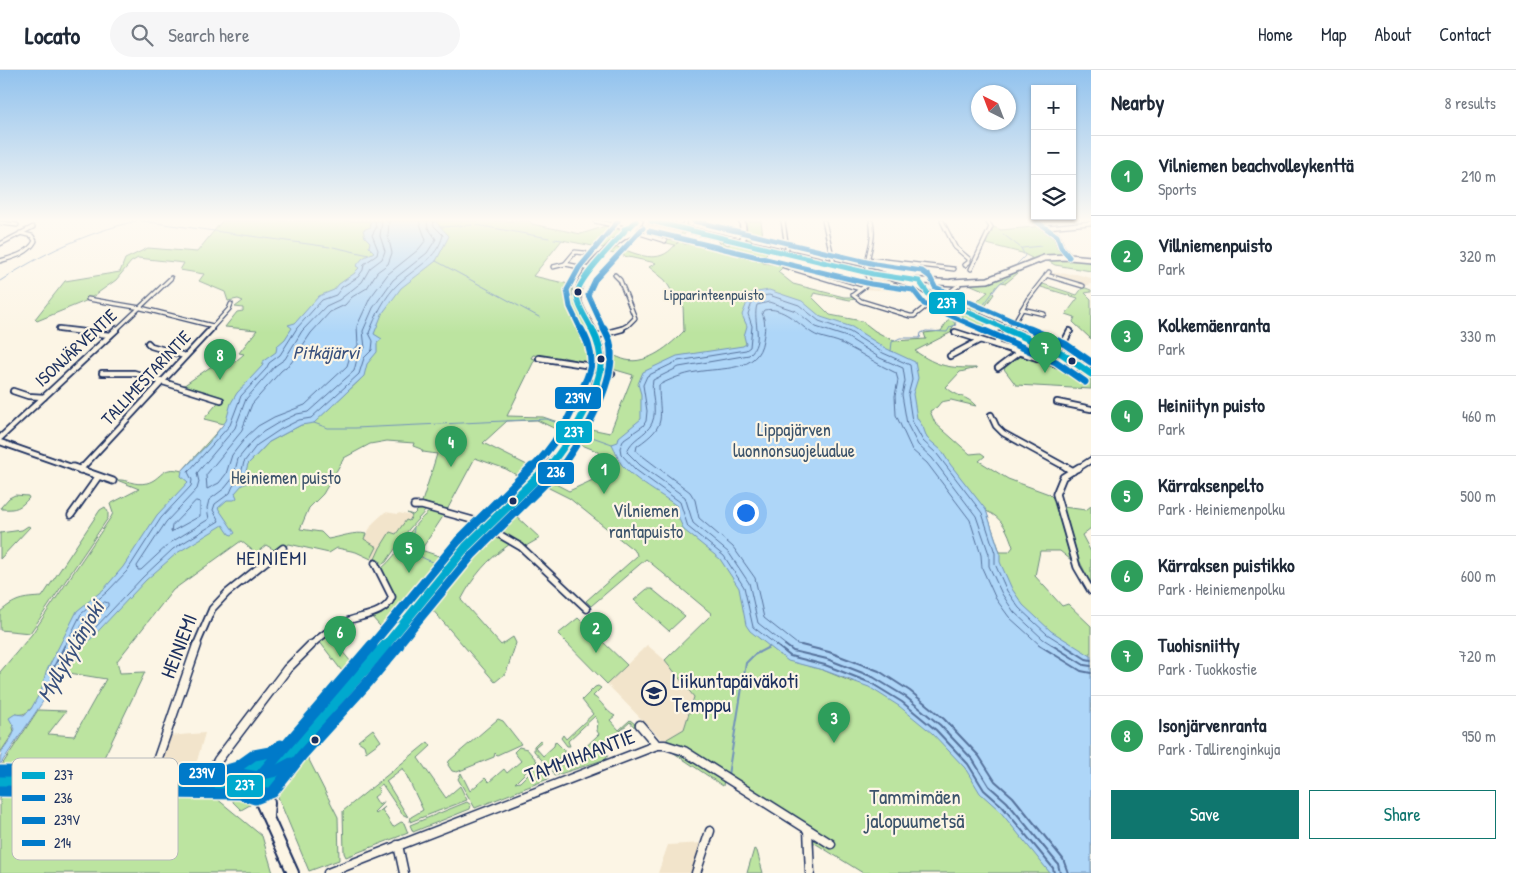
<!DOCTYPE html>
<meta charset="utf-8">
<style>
:root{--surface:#fff;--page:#f6f6f7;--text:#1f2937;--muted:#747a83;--line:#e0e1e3;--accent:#0f766e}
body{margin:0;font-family:"Patrick Hand",sans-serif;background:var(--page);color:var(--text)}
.controls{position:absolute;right:15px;top:15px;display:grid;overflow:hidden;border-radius:0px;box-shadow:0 1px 4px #0004}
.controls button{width:45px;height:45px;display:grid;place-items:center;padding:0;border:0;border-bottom:1px solid var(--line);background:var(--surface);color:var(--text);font:25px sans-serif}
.compass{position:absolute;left:971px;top:15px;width:45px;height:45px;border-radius:50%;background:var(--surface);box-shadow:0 1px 4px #0004;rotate:318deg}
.you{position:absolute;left:745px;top:442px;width:18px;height:18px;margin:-12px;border:4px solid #fff;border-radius:50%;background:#1a73e8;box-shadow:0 0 0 8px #1a73e833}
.badge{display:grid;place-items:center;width:32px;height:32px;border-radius:50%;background:var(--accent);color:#fff;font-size:16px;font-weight:700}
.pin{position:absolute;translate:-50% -41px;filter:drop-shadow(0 1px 2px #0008)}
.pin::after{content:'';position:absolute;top:26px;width:18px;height:15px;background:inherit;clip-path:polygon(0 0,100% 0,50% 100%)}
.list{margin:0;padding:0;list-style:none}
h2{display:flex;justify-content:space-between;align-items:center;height:65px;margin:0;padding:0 20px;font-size:21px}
h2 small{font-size:16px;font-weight:400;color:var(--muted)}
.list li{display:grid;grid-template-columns:32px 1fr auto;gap:15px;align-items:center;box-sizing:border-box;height:80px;padding:0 20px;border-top:1px solid var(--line)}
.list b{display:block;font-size:19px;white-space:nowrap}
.list p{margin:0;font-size:16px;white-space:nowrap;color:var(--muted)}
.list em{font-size:16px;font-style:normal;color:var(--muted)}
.actions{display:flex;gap:10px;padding:15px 20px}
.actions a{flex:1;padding:11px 0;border:1px solid var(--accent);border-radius:0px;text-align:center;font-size:18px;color:var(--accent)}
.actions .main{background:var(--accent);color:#fff}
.icon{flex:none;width:28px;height:28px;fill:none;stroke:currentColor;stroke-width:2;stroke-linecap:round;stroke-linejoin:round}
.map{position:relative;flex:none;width:1091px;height:803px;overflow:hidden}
header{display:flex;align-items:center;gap:30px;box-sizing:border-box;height:70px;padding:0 25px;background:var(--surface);border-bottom:1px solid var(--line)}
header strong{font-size:24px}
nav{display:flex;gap:28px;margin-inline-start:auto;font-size:18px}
.search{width:350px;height:45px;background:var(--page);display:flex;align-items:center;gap:12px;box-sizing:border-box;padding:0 18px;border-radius:28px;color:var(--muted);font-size:19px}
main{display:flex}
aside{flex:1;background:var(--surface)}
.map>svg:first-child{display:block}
.built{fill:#f2e4cb}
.green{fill:#bce4a0;stroke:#6c8a7f;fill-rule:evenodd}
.water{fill:#aed6f8;stroke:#7393ba}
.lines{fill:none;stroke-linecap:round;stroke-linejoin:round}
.shore-far1{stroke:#56729c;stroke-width:1}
.shore{stroke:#56729c;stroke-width:2}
.stream-far1{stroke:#7393ba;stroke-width:1}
.stream{stroke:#7393ba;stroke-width:2}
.street-far3-casing{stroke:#1b2f5e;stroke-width:5.5}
.street-far2-casing{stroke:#1b2f5e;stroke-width:8}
.street-far1-casing{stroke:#1b2f5e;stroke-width:9}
.street-casing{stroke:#1b2f5e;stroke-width:11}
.secondary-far2-casing{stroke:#1b2f5e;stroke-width:8}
.secondary-far1-casing{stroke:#1b2f5e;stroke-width:9}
.secondary-casing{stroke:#1b2f5e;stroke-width:14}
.primary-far3-casing{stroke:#1b2f5e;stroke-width:8}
.primary-far2-casing{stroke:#1b2f5e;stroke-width:10}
.primary-far1-casing{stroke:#1b2f5e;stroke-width:12}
.primary-casing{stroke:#1b2f5e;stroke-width:14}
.street-far3{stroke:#fcf5e5;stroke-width:3}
.street-far2{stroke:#fcf5e5;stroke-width:4.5}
.street-far1{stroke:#fcf5e5;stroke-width:5.5}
.street{stroke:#fcf5e5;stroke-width:8}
.secondary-far2{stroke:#fcf5e5;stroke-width:5}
.secondary-far1{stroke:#fcf5e5;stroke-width:6}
.secondary{stroke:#fcf5e5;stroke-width:10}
.primary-far3{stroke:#fcf5e5;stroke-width:5}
.primary-far2{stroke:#fcf5e5;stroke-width:7}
.primary-far1{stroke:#fcf5e5;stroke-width:9}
.primary{stroke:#fcf5e5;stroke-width:11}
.bus-1-far3-casing{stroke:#fcf5e5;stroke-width:8}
.bus-1-far2-casing{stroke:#fcf5e5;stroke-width:10}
.bus-1-far1-casing{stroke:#fcf5e5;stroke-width:12}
.bus-1-casing{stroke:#fcf5e5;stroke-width:14}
.bus-2-far3-casing{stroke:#fcf5e5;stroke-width:8}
.bus-2-far2-casing{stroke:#fcf5e5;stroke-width:10}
.bus-2-far1-casing{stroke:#fcf5e5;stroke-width:12}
.bus-2-casing{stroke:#fcf5e5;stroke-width:14}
.bus-3-far3-casing{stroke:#fcf5e5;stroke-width:8}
.bus-3-far2-casing{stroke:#fcf5e5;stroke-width:10}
.bus-3-far1-casing{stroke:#fcf5e5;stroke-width:12}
.bus-3-casing{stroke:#fcf5e5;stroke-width:14}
.bus-4-casing{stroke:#fcf5e5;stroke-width:8}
.bus-1-far3{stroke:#00a9ce;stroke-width:5}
.bus-1-far2{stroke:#00a9ce;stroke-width:7}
.bus-1-far1{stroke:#00a9ce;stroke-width:9}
.bus-1{stroke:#00a9ce;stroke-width:11}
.bus-2-far3{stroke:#007ac9;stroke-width:5}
.bus-2-far2{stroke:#007ac9;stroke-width:7}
.bus-2-far1{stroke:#007ac9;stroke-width:9}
.bus-2{stroke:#007ac9;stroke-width:11}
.bus-3-far3{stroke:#007ac9;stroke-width:5}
.bus-3-far2{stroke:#007ac9;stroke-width:7}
.bus-3-far1{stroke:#007ac9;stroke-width:9}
.bus-3{stroke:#007ac9;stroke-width:11}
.bus-4{stroke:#007ac9;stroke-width:5}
.bus-dot{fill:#1b2f5e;stroke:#fcf5e5;stroke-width:2}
.labels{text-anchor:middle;stroke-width:4.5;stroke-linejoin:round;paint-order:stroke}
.far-park-label{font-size:15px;fill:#3b536b;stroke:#fcf5e5}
.street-label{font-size:18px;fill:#1b2f5e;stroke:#fcf5e5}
.park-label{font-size:18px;fill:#3b536b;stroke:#fcf5e5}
.water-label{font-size:19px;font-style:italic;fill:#38507d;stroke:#fcf5e5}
.quarter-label{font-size:20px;letter-spacing:1px;fill:#1b2f5e;stroke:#fcf5e5}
.near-street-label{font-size:21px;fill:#1b2f5e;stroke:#fcf5e5}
.near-poi-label{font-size:21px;fill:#1b2f5e;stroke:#fcf5e5;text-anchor:start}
.near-park-label{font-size:21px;fill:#3b536b;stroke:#fcf5e5}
.near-water-label{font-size:22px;font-style:italic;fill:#38507d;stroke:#fcf5e5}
.key{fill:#fcf5e5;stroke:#b8babc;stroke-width:1}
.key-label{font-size:14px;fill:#1b2f5e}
.line-badge{stroke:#fcf5e5;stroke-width:2}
.badge-label{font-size:14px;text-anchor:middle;font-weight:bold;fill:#fff}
</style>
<header>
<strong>Locato</strong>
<div class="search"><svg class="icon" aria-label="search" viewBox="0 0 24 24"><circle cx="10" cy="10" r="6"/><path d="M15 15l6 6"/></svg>Search here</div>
<nav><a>Home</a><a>Map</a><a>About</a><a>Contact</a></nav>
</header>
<main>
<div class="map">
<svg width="1091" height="803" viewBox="0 0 1091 803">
<rect width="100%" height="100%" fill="#fcf5e5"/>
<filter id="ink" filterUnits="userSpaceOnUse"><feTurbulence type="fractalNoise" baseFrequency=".02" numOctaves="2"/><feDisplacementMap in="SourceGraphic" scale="10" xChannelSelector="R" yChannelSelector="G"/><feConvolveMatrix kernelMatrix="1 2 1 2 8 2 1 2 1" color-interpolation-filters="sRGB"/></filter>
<g filter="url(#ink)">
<g class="built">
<polygon points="652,153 686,161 676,173 639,163 637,159 640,155"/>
<polygon points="1052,203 1076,204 1091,208 1091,214 1086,216 1051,206"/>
<polygon points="872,205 890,209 903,215 894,221 863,219 871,215 868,206"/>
<polygon points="385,442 398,444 399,443 412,446 377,484 375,489 371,489 356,482 373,453"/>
<polygon points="647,575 665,590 694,627 684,659 665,670 660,668 607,614"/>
<polygon points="205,663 195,698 159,703 157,701 167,666"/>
<polygon points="703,773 694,803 658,803 668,775"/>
</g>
<g class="green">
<path d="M 222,151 L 383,151 L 382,170 L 248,394 L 269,372 L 301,355 L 314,352 L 360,310 L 375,251 L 425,151 L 530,151 L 532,154 L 581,164 L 606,156 L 620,160 L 621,163 L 615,166 L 603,178 L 562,170 L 533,206 L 573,215 L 572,224 L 594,266 L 598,293 L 594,295 L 563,287 L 561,289 L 533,285 L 531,288 L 535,289 L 507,346 L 543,347 L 572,357 L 568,365 L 537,350 L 507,351 L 483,373 L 539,401 L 490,447 L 480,449 L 523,409 L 506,399 L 475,388 L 447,440 L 422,432 L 437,384 L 423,382 L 421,379 L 413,376 L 414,373 L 387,371 L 370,374 L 344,388 L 323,424 L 309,438 L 300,459 L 321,462 L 328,469 C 341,467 355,461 366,464 L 364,469 L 377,477 L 371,489 L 356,482 L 337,478 L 329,483 L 289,474 L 276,481 L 266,475 L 256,483 L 241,471 L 173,520 L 117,591 L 120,603 L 145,602 L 97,702 L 0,698 L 38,640 L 66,641 L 48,664 L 74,666 L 106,609 L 63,602 L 51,618 L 41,621 C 35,633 30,647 15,644 L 12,652 L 14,662 L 0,683 L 0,602 L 32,564 L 111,447 L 113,443 L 110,434 L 139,419 L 117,410 C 128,409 133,416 147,413 C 162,409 161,395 182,401 L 224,354 L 204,349 L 221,329 L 183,316 L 216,293 L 229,297 L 244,284 L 239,283 L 257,260 L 225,257 L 237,242 L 243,241 L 243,238 L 235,237 L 243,231 L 238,229 L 228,231 L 225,222 L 199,211 L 204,204 L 180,200 L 184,193 L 138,188 L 131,192 L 116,210 L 88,230 L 37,251 L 35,249 L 65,211 L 120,202 L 125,189 L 148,178 L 197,182 Z"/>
<polygon points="746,151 761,151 763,167 750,165 752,172 747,170"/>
<polygon points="991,156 1001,160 1043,156 1051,163 1064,185 1021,194 1032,188 1022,183 983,173"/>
<path d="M 684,160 L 687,161 L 676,174 L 680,171 L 684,174 L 696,174 L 694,171 L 703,174 L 704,171 L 707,174 L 721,174 L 717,170 L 728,175 L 733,172 L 768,180 L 763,193 L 781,195 L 783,197 L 778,202 L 793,214 L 844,227 L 852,227 L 855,229 L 850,230 L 814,223 L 812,227 L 830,245 L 862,251 L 875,261 L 894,271 L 926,269 L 924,263 L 941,261 L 952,244 L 942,232 L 987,252 L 984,256 L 964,251 L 956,252 L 951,260 L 952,262 L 915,281 C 938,297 949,298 977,298 L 960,302 L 946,317 C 956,327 968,326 976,336 L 951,330 L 941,332 L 937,337 L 930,341 L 935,353 L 970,384 L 981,383 L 985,386 L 979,391 L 1008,409 L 1049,424 L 1055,430 L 1071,490 L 1060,481 L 1040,481 L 1035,506 L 1062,536 L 1068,534 L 1091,556 L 1091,803 L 863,803 L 813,772 L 815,769 L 832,772 L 679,675 L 667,671 L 667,669 L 684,659 L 694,627 L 665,590 L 712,544 L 646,489 L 591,536 L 586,531 L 637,486 L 636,482 L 569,428 L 539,413 L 544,408 L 569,421 L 610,402 L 599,382 L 577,373 L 586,358 L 610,363 L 633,305 L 609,298 L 611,285 C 617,286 621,289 626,290 C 647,295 671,275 684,261 L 683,235 L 674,225 L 665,210 L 649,197 L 656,193 L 610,183 L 617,177 C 637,184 659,196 675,175 L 663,172 L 664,170 L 677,171 ZM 986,441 C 1002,447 1008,461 1013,477 L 1009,482 L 1000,482 ZM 883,590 L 852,612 L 823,600 L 794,592 Z"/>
<polygon points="1062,188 1091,190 1091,201 1055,195 1046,190"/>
<polygon points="1024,198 1006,213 1001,212 992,222 994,224 979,245 967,240 988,222 969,214 993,211"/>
<polygon points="1043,214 1077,225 1083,217 1091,220 1091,222 1085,223 1091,229 1091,269 1073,252 1075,247 1066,244 1078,228 1041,217"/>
<polygon points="1018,286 1087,305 1091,308 1091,319 1016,315 1004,299"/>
<polygon points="530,422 533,424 514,444 540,468 526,476 496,460 494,455"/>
<path d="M 15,425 L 28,426 L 29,428 C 20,438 16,440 2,439 L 1,437 L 9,428 Z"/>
<polygon points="1091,436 1091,458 1082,465 1091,482 1091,514 1079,490 1063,437 1086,440"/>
<path d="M 105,437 L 108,442 L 108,448 L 30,563 L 0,560 L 0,542 C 15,529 22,528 42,527 L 100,440 Z"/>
<polygon points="420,438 427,439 409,459 386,492 379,496 380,491 375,489 380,478 390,462 396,464 406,450 409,451 412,446 407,443 413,445"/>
<path d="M 430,441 L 444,445 L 421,480 L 448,489 L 440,497 L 430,514 L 388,565 L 371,546 L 388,540 L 395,530 L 381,499 C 401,483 408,457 430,441 Z"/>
<polygon points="28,456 30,457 0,489 0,463 22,460"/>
<path d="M 489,464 L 510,474 C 486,491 475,504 461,530 L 501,575 L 513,567 L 516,573 L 506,603 L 495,612 L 431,538 L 453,506 Z"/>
<polygon points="647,519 652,519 685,546 669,561 634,530"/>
<polygon points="578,548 627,595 607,614 558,564"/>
<polygon points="328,564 351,592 361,597 348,609 319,571"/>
<path d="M 598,616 L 601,618 L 593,626 C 602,631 605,641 615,646 L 610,650 L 619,660 L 630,650 L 635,654 L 634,657 L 630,652 L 602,677 L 608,685 L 606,689 L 554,706 L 552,699 L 573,689 L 599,664 L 597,661 L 598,652 L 595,646 L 568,671 L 570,676 L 567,676 L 561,668 L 563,665 L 566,669 L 593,644 L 582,630 L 595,617 Z"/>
<polygon points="498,649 503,651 521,674 497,685 495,683 494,687 457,702 452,701 448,695 449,691"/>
<polygon points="373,659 381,671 366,682 364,675 358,671"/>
<polygon points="540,670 542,671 535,677 543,686 554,676 555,671 564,680 564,683 550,696 547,696 534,681 534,676"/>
<polygon points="428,672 431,676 418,688 446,728 460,716 467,730 410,752 411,747 423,740 403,698 386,711 408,747 402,744 382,714 378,717 379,723 374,727 379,735 384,731 383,733 374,742 376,744 385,737 382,740 393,757 401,752 404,753 408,763 346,787 344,783 343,741"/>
<polygon points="519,677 527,679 537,691 515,713 520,712 539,693 546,701 548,709 475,738 458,709 461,703 470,721 485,708 489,712 504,699 507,703 521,691 514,682"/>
<polygon points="668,679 675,679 724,709 723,716"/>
<polygon points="306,684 338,747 339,790 309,801 278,727 284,710"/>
<polygon points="0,718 171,721 198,723 216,728 262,766 273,803 0,803"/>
<polygon points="234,718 244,719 257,731 241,740 233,732"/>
<polygon points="467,732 471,735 470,739 413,762 410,755"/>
<polygon points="754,779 757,781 763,803 747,803"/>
</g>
<g class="water">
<path d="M 370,151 L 435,151 L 449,166 L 436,191 L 401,218 L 382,244 L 374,264 L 382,269 L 377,273 L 377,282 L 367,294 L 364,306 L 314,353 L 301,355 L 269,372 L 248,394 L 244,408 L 247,413 L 242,415 L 235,423 L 237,428 L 234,430 L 227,430 L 218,438 L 235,463 L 232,465 L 229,464 L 223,455 L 177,483 L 146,510 L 71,590 L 0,695 C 0,674 11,675 15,659 L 9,648 L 15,644 L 24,645 L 31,639 L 41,621 L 46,602 L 77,541 L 104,519 L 123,497 L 157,445 L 188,412 L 181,406 L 182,401 L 208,374 L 226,351 L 231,333 L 237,323 L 263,295 L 262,292 L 276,282 L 277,276 L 285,269 L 292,258 L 288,255 L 295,253 L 319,226 L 334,220 L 339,214 L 355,203 L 355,202 L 359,198 L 356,196 L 363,188 L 374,182 L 369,177 L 370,172 L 365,167 L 363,160 L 371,157 Z"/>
<path d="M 769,220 L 802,231 L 821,247 L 852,257 L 885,278 L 915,292 L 918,308 L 913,324 L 917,348 L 923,357 L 927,368 L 941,380 L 950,394 L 986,440 L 1000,483 L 1000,492 L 1012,519 L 1023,535 L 1051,561 L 1091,586 L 1091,803 L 1050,803 L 999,740 L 980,723 L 965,698 L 932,663 L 899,636 L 869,617 L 823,600 L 788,591 L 750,561 L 746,555 L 739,518 L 720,489 L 684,460 L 679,449 L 677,436 C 659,423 637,412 622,395 C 617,389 616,381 612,374 L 618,372 L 619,367 L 641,349 L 641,324 L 638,314 L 643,302 L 677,286 L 743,276 L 746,274 L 744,266 L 747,256 L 742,245 L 751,223 Z"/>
</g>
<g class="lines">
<g class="shore-far1">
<polyline points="382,151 380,166 385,181 382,189 370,198 362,212 339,230 326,236 302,261 285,289 275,296 246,329 235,358 197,403 199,412 197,419 166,452 137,496 138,500 141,500 170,473 209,449 207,438 209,430 225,418 233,408 238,389 252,372 263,362 278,353 297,344 308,342 354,301 358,285 365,278 363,261 373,238 393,210 427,183 436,169 428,158 427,151"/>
<polyline points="389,151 388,166 392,183 388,194 377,202 367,218 352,227 345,235 330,242 311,263 291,293 281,301 252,334 241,362 206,405 207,419 219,413 226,404 232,385 247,366 258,356 274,347 305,335 347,296 350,286 358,275 357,256 370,228 388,204 418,180 426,170 419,151"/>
<polygon points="196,431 200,432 200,446 171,462 172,456"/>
<polygon points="105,532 108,533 108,536 86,560 82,560 81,557 86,548"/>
<polyline points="65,576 81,544 107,522 127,501 161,448 191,416 192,410 188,402 230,355 241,326 266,299 269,293 280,285 297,258 322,230 336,225 342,217 358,207 363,200 364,194 377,185 378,180 372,165 376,158 375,151"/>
<path d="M 78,576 L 143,507 L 173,479 L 219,451 L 213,440 L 215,434 L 230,423 L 233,416 L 239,411 L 244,392 L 257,375 L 281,359 L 299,350 L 311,348 L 359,304 L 364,288 L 372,280 L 373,271 L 369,263 C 376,245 385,226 399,213 C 416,197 437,189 443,165 L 434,156 L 433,151"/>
<polyline points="778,576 753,557 744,517 724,486 688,457 680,432 636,400 621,384 620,378 624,369 643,356 646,351 647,341 643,315 647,306 678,291 746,280 750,277 752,256 748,244 754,227 769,225 799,235 819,251 850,262 883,283 910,295 912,310 908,325 912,351 923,371 937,384 982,443 995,483 995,494 1007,521 1019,538 1047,564 1066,576"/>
<path d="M 787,576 L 758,553 L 749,513 L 729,483 L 693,453 L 685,427 L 640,395 L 627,382 C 631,368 646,366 652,353 C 658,339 650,324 653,310 L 679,297 L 749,285 C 765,271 752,251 757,235 L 769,232 L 796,241 L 816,257 L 847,267 L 880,288 L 903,298 L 905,311 L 902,325 L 907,354 L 918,375 L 932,388 L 976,446 L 989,484 L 989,496 L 1002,524 L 1014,542 L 1043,569 L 1054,576"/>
<path d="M 806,576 L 797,574 L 764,548 L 755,508 L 733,477 L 699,448 L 695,430 L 690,422 L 636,381 L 637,376 C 669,354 659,349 659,315 C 671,309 683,304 696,302 C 722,297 758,303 763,270 C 765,260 766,252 762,243 L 764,240 C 783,236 798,254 812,263 C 821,269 835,269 845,275 C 863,284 878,295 896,303 L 898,310 L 895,326 L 896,345 L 912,380 L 927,393 L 970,450 L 981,485 L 982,498 L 996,529 L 1009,547 L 1041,576"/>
</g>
<g class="shore">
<polyline points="65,575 54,597 55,600 58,600 79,575"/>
<polyline points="776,575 790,586 825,595 871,613 902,632 936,660 968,694 984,720 1002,736 1053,798 1054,803"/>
<polyline points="785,575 793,581 827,589 873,607 906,627 940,655 973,690 989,716 1007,732 1058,794 1060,803"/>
<polyline points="801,575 829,582 879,601 910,621 944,649 979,686 995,711 1013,727 1063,789 1068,803"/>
<polyline points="1039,575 1081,601 1091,603"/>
<polyline points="1052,575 1084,595 1091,596"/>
<polyline points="1064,575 1086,589 1091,590"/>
</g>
<g class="stream-far1">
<polyline points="142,151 330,177"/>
<polyline points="476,155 549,168"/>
<polyline points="441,157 472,155"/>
<polyline points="1003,164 1021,178 1025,186 1017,194"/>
<polyline points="554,169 562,170"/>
<polyline points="333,177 369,185"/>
<polyline points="1022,178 1041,176"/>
<polyline points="436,191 539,247"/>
<path d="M 0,211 C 43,183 86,163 136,151"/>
<polyline points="974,241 982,237 999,214 1017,201"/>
<polyline points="891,281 892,272 900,268 920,268 921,263 926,261 947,262 950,257 956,255 952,250 968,244"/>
<polyline points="314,353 328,358 355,358 547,349 572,359"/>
<polyline points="578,362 612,374"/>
<path d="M 414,458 C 414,461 412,465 412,470 C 411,484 425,490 437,493"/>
</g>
<polyline class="stream" points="728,705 746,593 754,585 769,577"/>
<defs>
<g id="street-far3">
<polyline points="595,151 625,158"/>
<polyline points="783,151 787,178"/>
<polyline points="824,151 834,194"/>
<path d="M 871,151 C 877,176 861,188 869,213 L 853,225 L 861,231 L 910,246 L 914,246 L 925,237"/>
<polyline points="942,151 955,177 969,189 969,192 965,195"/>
<polyline points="0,153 17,155"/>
<polyline points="1047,157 1091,153"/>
<polyline points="683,158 685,151"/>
<polyline points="633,161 665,171"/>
<polyline points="0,174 33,157"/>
<polyline points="868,189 954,199"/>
<path d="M 0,191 C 13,187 28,184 35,171 L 32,166 L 20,163"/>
<polyline points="565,194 590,199"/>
<polyline points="784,196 860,219"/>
<polyline points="553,197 565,194 575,182 585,183"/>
<polyline points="971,199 991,157 987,151"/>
<polyline points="615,205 620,210 635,248 628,255 619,260"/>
<polyline points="1046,205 1083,216"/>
<polyline points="88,229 141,238 213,256"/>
<polyline points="939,230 959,215"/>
<polyline points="1022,239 1044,244"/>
<polyline points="59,259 67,260"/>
<polyline points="116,260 171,208"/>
<polyline points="210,260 229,239 231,234"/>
<polyline points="1010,260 1028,229 1049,202"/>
</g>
<g id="street-far2">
<polyline points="59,259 110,265"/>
<polyline points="955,262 980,270"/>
<polyline points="596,266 622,259"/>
<polyline points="148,273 151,276 185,286"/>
<polyline points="996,275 1000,264"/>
<polyline points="1055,281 1062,276 1070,261"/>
<polyline points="950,286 980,270 1062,296 1076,298 1091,294"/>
<polyline points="539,288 605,298 612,304"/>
<polyline points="998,298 1018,283"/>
<polyline points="102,303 134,303 221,330"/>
<polyline points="13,321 28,326 44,327"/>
<polyline points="1057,332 1091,339"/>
<polyline points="991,345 996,356 1003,363 1069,399"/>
<polyline points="0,368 117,259"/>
<polyline points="0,372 77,399"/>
<polyline points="81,399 211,259"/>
<polyline points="1077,399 1091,390"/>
</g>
<g id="street-far1">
<polyline points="73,397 113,411"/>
<polyline points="1066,397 1073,401"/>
<polyline points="1079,397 1063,407 1056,424 1077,497 1091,521"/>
<polyline points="80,400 82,397"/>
<polyline points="414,436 422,436 476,451 521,477 587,539"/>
<polyline points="71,445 98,407"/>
<polyline points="196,576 212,539 227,523 283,478"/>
<path d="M 310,576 C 320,567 330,559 342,553 C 359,545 385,546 392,527 L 375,493"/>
</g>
<g id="street">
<polyline points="640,655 657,675"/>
<polyline points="149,714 197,575"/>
<polyline points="206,714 218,690 287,599 311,575"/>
<polyline points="808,760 810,803"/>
<polyline points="398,775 404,803"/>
<polyline points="328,803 657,675 665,675 684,681 831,774"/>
<polyline points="696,803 710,761"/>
</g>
<g id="secondary-far2">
<polyline points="651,151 879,204"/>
<polyline points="1036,151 1057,166 1061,177 1069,187"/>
<polyline points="741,172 744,166 742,151"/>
<polyline points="876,203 918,216"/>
<polyline points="906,210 955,213"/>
<polyline points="952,212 988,210 1044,188 1069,187 1091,189"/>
<polyline points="916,215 934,227 1010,260"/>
</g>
<g id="secondary-far1">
<polyline points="1007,259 1024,266"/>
<polyline points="1020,264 1063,283 1091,304"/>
</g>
<g id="secondary">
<polyline points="266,715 269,733 268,745"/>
<polyline points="255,719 293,803"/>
</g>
<path id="primary-far3" d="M 593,260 C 588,250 579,239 578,228 C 575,205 615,170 634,161 L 634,158 L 640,151"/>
<path id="primary-far2" d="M 546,399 C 551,393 557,387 562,381 C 575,364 598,318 601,296 C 602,282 598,271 592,259"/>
<polyline id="primary-far1" points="385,576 466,477 547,397"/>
<g id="primary">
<polyline points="272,705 289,686"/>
<path d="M 0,711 L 241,714 L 255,719 C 265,716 271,711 272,700 L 268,694"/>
<polyline points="219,714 242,706 249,701"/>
<polyline points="248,715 247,707 258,694 273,692 294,679 386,575"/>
</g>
</defs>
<use href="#street-far3" class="street-far3-casing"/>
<use href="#street-far2" class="street-far2-casing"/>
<use href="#street-far1" class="street-far1-casing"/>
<use href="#street" class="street-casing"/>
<use href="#secondary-far2" class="secondary-far2-casing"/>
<use href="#secondary-far1" class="secondary-far1-casing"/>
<use href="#secondary" class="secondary-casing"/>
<use href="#primary-far3" class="primary-far3-casing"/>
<use href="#primary-far2" class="primary-far2-casing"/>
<use href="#primary-far1" class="primary-far1-casing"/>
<use href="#primary" class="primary-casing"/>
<use href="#street-far3" class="street-far3"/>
<use href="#street-far2" class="street-far2"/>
<use href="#street-far1" class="street-far1"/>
<use href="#street" class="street"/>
<use href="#secondary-far2" class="secondary-far2"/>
<use href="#secondary-far1" class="secondary-far1"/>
<use href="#secondary" class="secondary"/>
<use href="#primary-far3" class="primary-far3"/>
<use href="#primary-far2" class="primary-far2"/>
<use href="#primary-far1" class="primary-far1"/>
<use href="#primary" class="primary"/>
<defs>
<g id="bus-1-far3">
<polyline points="651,151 873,204 919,211 929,225 1008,260"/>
<path d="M 592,260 C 588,250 576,235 577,224 C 579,208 614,174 625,161 L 624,159 L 630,157 L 636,151"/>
</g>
<g id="bus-1-far2">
<polyline points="1006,259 1061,283 1091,304"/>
<path d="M 546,399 C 566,379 598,323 601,296 C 602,282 598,271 592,259"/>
</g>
<polyline id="bus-1-far1" points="385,576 466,477 548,397"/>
<g id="bus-1">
<polyline points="0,711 241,714 255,719 266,715 294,679 386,575"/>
<polyline points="226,711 242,706 258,694 273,692 286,684"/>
</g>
<g id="bus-2-far3">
<polyline points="649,161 871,214 913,220 924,234 983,260"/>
<polyline points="604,260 588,225 595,210 643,158"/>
</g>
<g id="bus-2-far2">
<polyline points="980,259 1056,292 1085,312"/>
<path d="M 560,399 C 582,368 618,312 610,273 C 609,268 606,263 604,259"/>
</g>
<polyline id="bus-2-far1" points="397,576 473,484 561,397"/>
<g id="bus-2">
<polyline points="0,721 240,724 255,729 273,722 302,685 369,611 399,575"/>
<polyline points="229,721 246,715 262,704 276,701 291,693"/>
</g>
<g id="bus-3-far3">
<polyline points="694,151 875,194 922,201 930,207 935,217 1033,260"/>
<polyline points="581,260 570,237 567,220 579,198 618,151"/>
</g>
<g id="bus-3-far2">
<polyline points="1030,259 1065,274 1091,292"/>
<path d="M 531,399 C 555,376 566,354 580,324 C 584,314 591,303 591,292 C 591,279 587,270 581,259"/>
</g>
<polyline id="bus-3-far1" points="371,576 458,471 532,397"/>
<g id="bus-3">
<polyline points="0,701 240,704 259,707 372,575"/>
<polyline points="223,701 237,697 254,685 270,682 281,675"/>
</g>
<polyline id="bus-4" points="1036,151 1057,166 1061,177 1069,187"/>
</defs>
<use href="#bus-1-far3" class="bus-1-far3-casing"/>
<use href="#bus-1-far2" class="bus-1-far2-casing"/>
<use href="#bus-1-far1" class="bus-1-far1-casing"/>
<use href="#bus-1" class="bus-1-casing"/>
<use href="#bus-2-far3" class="bus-2-far3-casing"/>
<use href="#bus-2-far2" class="bus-2-far2-casing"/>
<use href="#bus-2-far1" class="bus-2-far1-casing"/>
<use href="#bus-2" class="bus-2-casing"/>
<use href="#bus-3-far3" class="bus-3-far3-casing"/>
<use href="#bus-3-far2" class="bus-3-far2-casing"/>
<use href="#bus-3-far1" class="bus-3-far1-casing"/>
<use href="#bus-3" class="bus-3-casing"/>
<use href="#bus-4" class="bus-4-casing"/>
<use href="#bus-1-far3" class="bus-1-far3"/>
<use href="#bus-1-far2" class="bus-1-far2"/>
<use href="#bus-1-far1" class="bus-1-far1"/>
<use href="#bus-1" class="bus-1"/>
<use href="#bus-2-far3" class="bus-2-far3"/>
<use href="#bus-2-far2" class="bus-2-far2"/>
<use href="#bus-2-far1" class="bus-2-far1"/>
<use href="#bus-2" class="bus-2"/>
<use href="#bus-3-far3" class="bus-3-far3"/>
<use href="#bus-3-far2" class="bus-3-far2"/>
<use href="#bus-3-far1" class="bus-3-far1"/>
<use href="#bus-3" class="bus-3"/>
<use href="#bus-4" class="bus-4"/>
</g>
</g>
<linearGradient id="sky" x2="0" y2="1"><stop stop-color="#91c2ee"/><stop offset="0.57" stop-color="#fefaf3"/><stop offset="1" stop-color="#fefaf3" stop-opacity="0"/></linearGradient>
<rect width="1091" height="263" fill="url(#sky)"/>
<defs>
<symbol id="school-ring" viewBox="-11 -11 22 22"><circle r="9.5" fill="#fcf5e5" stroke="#1b2f5e" stroke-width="1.5"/><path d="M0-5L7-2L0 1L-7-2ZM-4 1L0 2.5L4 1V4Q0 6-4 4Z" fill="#1b2f5e"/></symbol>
</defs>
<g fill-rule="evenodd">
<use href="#school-ring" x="640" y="609" width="28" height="28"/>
</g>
<g class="bus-dot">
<circle cx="578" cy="222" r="4.5"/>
<circle cx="601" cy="289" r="4.5"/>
<circle cx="1072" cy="291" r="4.5"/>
<circle cx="513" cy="431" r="4.5"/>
<circle cx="315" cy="670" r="4.5"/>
</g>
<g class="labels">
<g class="far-park-label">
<text x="714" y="230">Lipparinteenpuisto</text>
</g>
<g class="street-label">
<text transform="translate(76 278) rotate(-43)" y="6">ISONJÄRVENTIE</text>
<text transform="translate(146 308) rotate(-47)" y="6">TALLIMESTARINTIE</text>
</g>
<g class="park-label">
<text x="794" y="366">Lippajärven<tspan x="794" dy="21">luonnonsuojelualue</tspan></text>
<text x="286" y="414">Heiniemen puisto</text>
<text x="646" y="447">Vilniemen<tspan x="646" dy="21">rantapuisto</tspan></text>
</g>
<g class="water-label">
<text x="326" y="289">Pitkäjärvi</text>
</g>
<g class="quarter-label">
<text x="272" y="495">HEINIEMI</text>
</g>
<g class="near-street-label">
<text transform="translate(179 576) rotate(-69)" y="7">HEINIEMI</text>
<text transform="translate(580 686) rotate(-21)" y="7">TAMMIHAANTIE</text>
</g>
<g class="near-poi-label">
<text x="672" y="618">Liikuntapäiväkoti<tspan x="672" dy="24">Temppu</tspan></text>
</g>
<g class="near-park-label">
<text x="915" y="734">Tammimäen<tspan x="915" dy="24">jalopuumetsä</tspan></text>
</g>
<g class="near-water-label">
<text transform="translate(70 581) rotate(-60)" y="8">Myllykylänjoki</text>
</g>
</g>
<rect x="12" y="688" width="166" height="102" rx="8" class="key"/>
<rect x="22" y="702" width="23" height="7" fill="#00a9ce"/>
<rect x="22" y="725" width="23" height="6" fill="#007ac9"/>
<rect x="22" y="747" width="23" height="7" fill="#007ac9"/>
<rect x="22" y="770" width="23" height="6" fill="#007ac9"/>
<g class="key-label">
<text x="54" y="710">237</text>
<text x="54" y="733">236</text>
<text x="54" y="755">239V</text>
<text x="54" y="778">214</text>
</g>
<g class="line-badge">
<rect x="928" y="221" width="38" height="24" rx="5" fill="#00a9ce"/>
<rect x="554" y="316" width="48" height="24" rx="5" fill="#007ac9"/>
<rect x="555" y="350" width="38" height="24" rx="5" fill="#00a9ce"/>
<rect x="537" y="391" width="38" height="24" rx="5" fill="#007ac9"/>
<rect x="178" y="692" width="48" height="24" rx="5" fill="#007ac9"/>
<rect x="226" y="704" width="38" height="24" rx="5" fill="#00a9ce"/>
</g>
<g class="badge-label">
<text x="947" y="238">237</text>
<text x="578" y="333">239V</text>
<text x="574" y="367">237</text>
<text x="556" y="407">236</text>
<text x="202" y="708">239V</text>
<text x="245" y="720">237</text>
</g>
</svg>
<div class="controls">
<button>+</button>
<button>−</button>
<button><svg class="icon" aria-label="layers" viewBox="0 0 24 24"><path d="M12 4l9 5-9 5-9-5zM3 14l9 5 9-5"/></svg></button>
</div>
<svg class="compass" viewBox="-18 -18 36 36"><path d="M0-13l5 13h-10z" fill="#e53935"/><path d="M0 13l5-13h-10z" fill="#747a83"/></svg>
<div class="you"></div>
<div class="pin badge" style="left:604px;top:424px;background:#2e9e5b">1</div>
<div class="pin badge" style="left:596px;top:583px;background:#2e9e5b">2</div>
<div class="pin badge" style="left:834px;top:673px;background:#2e9e5b">3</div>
<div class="pin badge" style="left:451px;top:397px;background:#2e9e5b">4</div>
<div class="pin badge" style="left:409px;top:503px;background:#2e9e5b">5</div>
<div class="pin badge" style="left:340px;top:587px;background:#2e9e5b">6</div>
<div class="pin badge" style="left:1045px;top:303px;background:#2e9e5b">7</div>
<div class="pin badge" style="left:220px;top:310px;background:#2e9e5b">8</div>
</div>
<aside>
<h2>Nearby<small>8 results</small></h2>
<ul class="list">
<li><span class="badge" style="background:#2e9e5b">1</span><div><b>Vilniemen beachvolleykenttä</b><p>Sports</p></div><em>210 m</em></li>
<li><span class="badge" style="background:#2e9e5b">2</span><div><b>Villniemenpuisto</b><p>Park</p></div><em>320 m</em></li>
<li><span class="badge" style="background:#2e9e5b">3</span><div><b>Kolkemäenranta</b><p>Park</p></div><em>330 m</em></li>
<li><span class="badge" style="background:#2e9e5b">4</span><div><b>Heiniityn puisto</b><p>Park</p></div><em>460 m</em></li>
<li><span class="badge" style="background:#2e9e5b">5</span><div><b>Kärraksenpelto</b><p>Park · Heiniemenpolku</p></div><em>500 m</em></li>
<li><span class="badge" style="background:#2e9e5b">6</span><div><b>Kärraksen puistikko</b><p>Park · Heiniemenpolku</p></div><em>600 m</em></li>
<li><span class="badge" style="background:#2e9e5b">7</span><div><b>Tuohisniitty</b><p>Park · Tuokkostie</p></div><em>720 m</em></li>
<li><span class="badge" style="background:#2e9e5b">8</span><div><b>Isonjärvenranta</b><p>Park · Tallirenginkuja</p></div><em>950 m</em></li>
</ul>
<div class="actions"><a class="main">Save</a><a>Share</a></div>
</aside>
</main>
